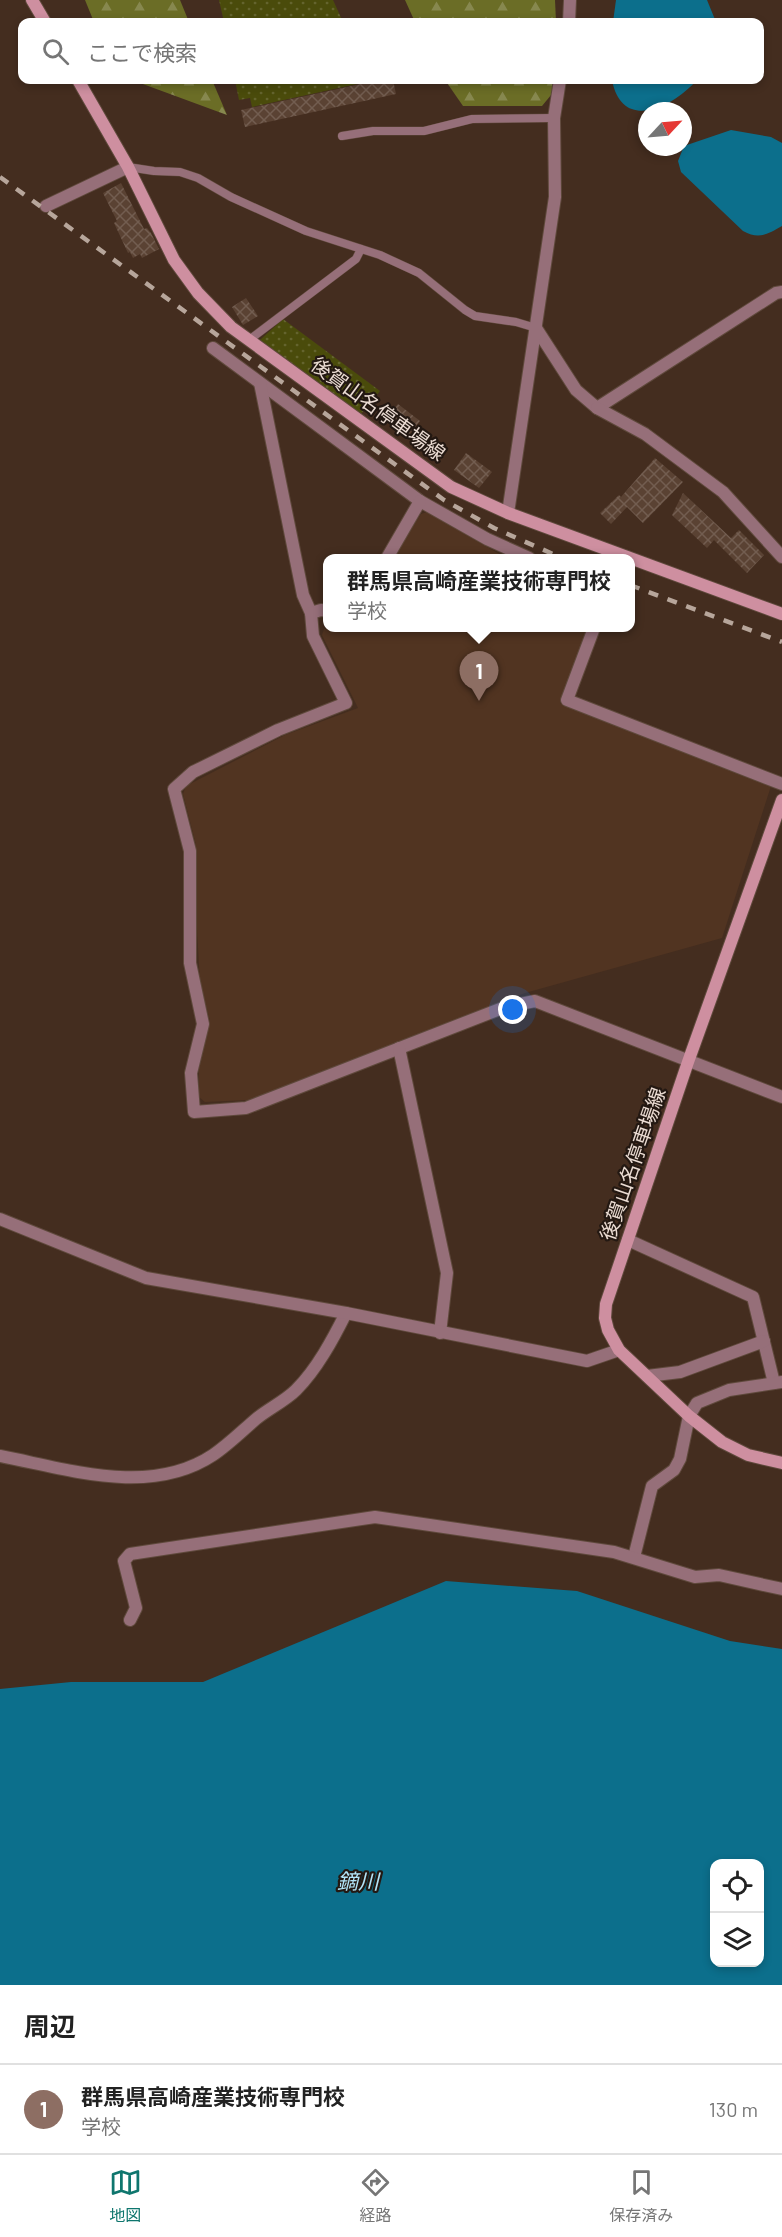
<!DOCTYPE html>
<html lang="ja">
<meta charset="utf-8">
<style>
:root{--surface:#fff;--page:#f6f6f6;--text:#222;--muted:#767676;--line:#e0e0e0;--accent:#0f766e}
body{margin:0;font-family:Barlow,"Noto Sans JP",sans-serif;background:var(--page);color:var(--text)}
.controls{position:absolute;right:18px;bottom:18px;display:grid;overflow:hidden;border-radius:12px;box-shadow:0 3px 9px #0003}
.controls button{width:54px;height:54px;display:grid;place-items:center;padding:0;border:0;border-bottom:2px solid var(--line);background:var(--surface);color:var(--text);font:30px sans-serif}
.compass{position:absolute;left:638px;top:102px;width:54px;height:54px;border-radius:50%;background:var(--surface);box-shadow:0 3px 9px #0003;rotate:64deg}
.you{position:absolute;left:513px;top:1010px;width:21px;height:21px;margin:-15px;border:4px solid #fff;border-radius:50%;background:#1a73e8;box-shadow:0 0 0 9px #1a73e833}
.badge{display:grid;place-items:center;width:39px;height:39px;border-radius:50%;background:var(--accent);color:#fff;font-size:20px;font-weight:700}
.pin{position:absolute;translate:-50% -50px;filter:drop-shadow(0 2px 3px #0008)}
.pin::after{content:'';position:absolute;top:32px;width:21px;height:18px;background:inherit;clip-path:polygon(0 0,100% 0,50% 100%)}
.popup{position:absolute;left:323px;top:554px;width:312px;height:78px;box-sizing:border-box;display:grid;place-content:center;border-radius:12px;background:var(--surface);filter:drop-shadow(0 2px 4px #0005);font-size:20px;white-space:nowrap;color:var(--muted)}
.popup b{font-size:22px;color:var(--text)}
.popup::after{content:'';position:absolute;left:50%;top:100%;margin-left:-12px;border:12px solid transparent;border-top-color:var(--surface)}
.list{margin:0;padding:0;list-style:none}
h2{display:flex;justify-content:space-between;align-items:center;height:78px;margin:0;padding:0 24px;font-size:26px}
h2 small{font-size:20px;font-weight:400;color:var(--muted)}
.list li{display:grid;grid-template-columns:39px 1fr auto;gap:18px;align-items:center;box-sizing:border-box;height:90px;padding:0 24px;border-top:2px solid var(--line)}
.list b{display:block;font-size:22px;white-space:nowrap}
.list p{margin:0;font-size:20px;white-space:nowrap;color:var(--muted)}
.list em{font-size:20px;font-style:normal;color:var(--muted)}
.icon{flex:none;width:33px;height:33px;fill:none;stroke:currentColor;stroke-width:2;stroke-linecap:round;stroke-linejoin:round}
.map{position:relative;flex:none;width:782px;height:1985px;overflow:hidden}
.search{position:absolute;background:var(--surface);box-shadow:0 3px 9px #0003;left:18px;right:18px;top:18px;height:66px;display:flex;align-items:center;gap:15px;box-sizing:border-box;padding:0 21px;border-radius:12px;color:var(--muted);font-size:22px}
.sheet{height:168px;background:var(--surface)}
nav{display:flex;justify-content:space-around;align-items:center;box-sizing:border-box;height:84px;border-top:2px solid var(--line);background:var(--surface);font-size:16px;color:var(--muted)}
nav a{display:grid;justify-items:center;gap:3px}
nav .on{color:var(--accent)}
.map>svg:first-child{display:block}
.built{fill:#513421}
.grass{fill:url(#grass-dots)}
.forest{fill:url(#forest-firs)}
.water{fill:#0c6f8c;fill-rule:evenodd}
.building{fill:url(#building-cross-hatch)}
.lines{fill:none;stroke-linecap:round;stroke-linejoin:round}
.service-casing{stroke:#5f493c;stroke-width:9}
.minor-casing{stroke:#5f493c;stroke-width:14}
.tertiary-casing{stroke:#5f493c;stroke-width:14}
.secondary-casing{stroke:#5f493c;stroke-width:14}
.service{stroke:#966f79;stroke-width:8}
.minor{stroke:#966f79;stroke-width:12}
.tertiary{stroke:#966f79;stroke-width:12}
.secondary{stroke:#ce8fa0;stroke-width:12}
.rail{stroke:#b7a69b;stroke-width:4.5;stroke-dasharray:10 10;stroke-linecap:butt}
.labels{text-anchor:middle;stroke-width:4.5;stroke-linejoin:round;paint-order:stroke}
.street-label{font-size:20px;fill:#ebdcd3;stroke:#231812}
.water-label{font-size:21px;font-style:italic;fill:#b2e4f8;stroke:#231812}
</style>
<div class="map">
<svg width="782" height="1985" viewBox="0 0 782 1985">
<defs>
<pattern id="grass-dots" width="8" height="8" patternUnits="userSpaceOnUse" patternTransform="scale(1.5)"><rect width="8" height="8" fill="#4a4b0b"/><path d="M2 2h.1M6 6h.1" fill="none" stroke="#64642e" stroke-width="1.8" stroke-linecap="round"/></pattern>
<pattern id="forest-firs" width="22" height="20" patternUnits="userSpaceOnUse" patternTransform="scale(1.5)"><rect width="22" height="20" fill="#6b6d26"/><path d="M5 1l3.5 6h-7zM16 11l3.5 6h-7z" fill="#87884f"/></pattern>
<pattern id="building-cross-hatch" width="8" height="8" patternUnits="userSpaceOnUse" patternTransform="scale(1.5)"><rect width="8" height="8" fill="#5a4233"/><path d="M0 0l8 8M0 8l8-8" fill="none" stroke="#725d50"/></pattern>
</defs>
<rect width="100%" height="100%" fill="#442d1f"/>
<g class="built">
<polygon points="427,512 501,555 508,558 393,558 421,514"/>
<polygon points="329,628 589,628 560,703 771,786 722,938 525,993 248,1100 205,1102 199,1097 199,1068 210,1021 200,983 196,912 196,845 183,794 186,786 285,735 358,708 322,635 324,629"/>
</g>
<g class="grass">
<polygon points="219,0 333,0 343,22 224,22"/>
<polygon points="235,80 370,80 371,81 252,107 250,98 239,100"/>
<polygon points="283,319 380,391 361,414 260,340"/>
</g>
<g class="forest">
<polygon points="85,0 180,0 189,22 94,22"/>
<polygon points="405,0 555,0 556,22 415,22"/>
<polygon points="132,80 212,80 227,115"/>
<polygon points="445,80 560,80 560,84 542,106 463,106"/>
</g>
<g class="water">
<polygon points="616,0 707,0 716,22 613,22"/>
<path d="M 612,80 L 697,80 C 673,107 622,133 612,80 Z"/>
<path d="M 731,130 L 771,137 L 782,143 L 782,226 C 768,234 759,240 743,231 L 681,172 L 678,161 L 684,146 Z"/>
<path d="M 446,1581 L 577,1591 L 730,1641 L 782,1649 L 782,1985 L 0,1985 L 0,1689 L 71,1682 L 203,1682 ZM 714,1864 L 760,1864 L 760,1962 L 714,1962 Z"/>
</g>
<g class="building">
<polygon points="379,80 393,80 396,94 245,127 241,110"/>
<polygon points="121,183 144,229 147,228 151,233 159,249 142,258 140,254 133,258 130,252 128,253 114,223 117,221 103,193"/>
<polygon points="246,298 258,316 243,325 232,307"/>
<polygon points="398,404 420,421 408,436 386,419"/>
<polygon points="466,453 492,472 479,488 454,470"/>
<polygon points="655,458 683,482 643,523 627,507 611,524 600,513 619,495 621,497"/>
<polygon points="683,493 731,538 739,530 764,555 747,573 714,540 707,548 672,515"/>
</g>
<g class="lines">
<defs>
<g id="service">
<polyline points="342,136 373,131 424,131 472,119 554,118"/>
<polyline points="128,167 154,171 180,172 198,178 231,197 306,231 380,255 419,273 465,310 475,316 516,322 536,328"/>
<polyline points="249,340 356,259 361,249"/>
</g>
<g id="minor">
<polyline points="569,22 570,0"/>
<polyline points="46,206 128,167"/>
<polyline points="536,328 576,390 597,408 776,293 782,292"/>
<polyline points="213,348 420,501 487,539 529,558"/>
<polyline points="260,383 303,595 311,613"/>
<polyline points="597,408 645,434 723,492 782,557"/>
<polyline points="508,513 555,197 554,118 560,80"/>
<polyline points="387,558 420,501"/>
<polyline points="328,611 321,610 311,613 313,636 346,703 278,730 193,772 174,789 190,851 190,963 203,1024 191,1073 194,1112 246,1108 505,1007 535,1001 782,1097"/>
<polyline points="594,628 567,700 782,784"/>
<polyline points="399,1048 447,1273 440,1333"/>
<polyline points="628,1240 753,1297 774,1383"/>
<polyline points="647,1376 680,1372 764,1341"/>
<path d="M 0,1456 C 68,1469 150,1497 213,1455 C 228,1445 242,1431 256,1419 C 268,1409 285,1401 296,1390 C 317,1369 333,1339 346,1313"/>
<polyline points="634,1557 652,1486 674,1470 680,1459 689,1416 697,1403 729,1390 782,1382"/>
<polyline points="130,1620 136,1608 124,1561 130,1554 375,1517 614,1552 695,1577 719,1575 782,1589"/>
</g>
<polyline id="tertiary" points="0,1219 146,1278 346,1313 587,1361 619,1350"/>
<g id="secondary">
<polyline points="32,0 45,22"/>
<polyline points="78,80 128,167 174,260 198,293 231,327 451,487 508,513 782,614"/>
<polyline points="782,800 688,1062 606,1304 605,1318 608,1330 619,1350 689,1416 722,1442 748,1455 782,1463"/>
</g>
</defs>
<use href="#service" class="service-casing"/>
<use href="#minor" class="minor-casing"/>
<use href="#tertiary" class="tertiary-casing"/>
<use href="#secondary" class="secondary-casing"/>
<use href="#service" class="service"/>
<use href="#minor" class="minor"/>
<use href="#tertiary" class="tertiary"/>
<use href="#secondary" class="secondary"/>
<g class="rail">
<polyline points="0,177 444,500 494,528 562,558"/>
<polyline points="630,585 782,642"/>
</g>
</g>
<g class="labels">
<g class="street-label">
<text transform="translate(378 409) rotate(36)" y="7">後賀山名停車場線</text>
<text transform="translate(633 1164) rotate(-71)" y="7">後賀山名停車場線</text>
</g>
<g class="water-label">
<text x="358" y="1889">鏑川</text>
</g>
</g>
</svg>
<div class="controls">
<button><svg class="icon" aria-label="locate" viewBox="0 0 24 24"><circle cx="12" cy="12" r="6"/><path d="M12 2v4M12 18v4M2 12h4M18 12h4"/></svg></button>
<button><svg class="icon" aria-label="layers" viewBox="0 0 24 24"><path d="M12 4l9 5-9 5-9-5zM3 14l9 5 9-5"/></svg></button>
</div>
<svg class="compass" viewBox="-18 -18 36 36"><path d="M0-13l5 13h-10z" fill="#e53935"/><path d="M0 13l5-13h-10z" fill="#767676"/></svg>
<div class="you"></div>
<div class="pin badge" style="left:479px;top:701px;background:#8d6e63">1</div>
<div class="popup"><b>群馬県高崎産業技術専門校</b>学校</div>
<div class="search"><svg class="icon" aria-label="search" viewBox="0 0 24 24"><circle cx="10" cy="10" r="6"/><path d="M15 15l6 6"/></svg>ここで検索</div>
</div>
<section class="sheet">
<h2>周辺<small></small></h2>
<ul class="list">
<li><span class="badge" style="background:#8d6e63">1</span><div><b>群馬県高崎産業技術専門校</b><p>学校</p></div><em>130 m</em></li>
</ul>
</section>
<nav>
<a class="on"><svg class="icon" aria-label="map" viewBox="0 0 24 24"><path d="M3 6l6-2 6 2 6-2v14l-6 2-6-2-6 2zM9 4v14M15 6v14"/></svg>地図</a>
<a><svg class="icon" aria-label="directions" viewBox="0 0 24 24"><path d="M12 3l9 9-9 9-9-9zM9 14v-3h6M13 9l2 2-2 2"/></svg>経路</a>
<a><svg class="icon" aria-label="saved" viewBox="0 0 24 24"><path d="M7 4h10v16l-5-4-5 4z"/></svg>保存済み</a>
</nav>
